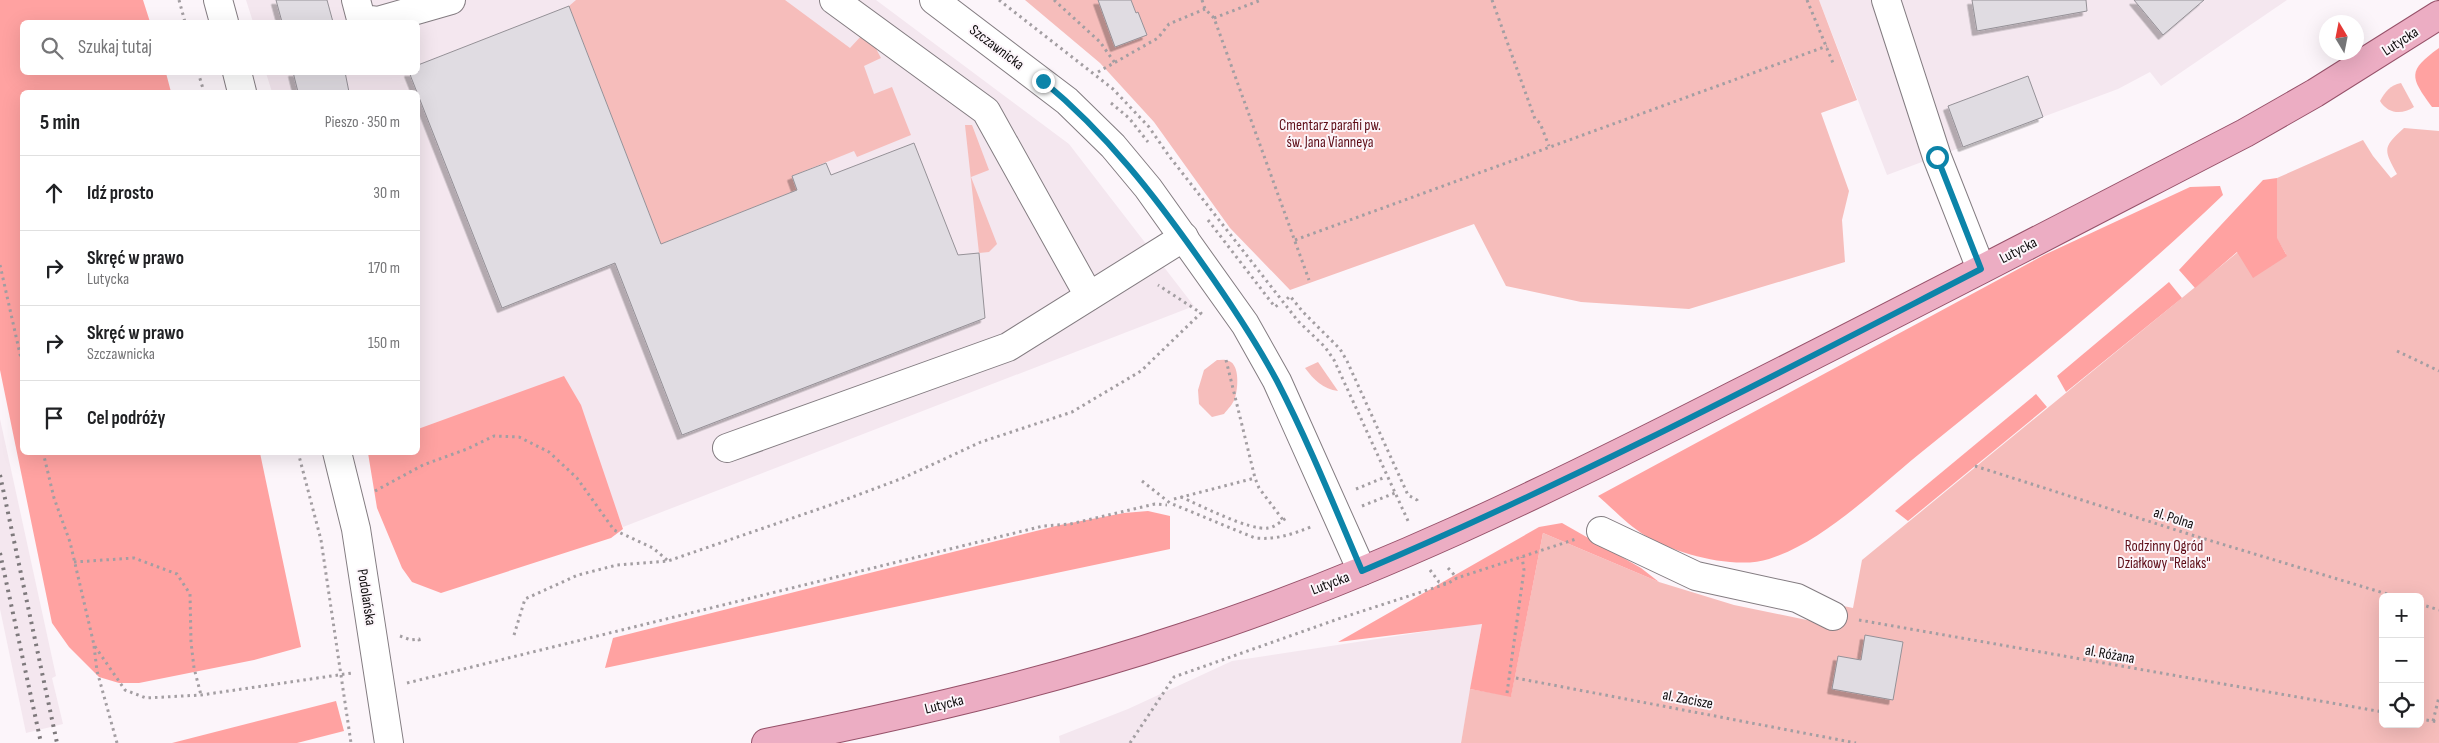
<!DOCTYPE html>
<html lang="pl">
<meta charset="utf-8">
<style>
:root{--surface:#fff;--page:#f2f2f2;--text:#202124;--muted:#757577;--line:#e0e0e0}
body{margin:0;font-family:"Sofia Sans Condensed",sans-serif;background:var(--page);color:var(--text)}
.controls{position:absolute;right:15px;bottom:15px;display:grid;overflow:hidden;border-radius:8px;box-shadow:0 5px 20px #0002}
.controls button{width:45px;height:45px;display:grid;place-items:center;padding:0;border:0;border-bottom:1px solid var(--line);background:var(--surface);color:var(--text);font:25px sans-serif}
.compass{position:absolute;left:2319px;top:15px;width:45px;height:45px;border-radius:50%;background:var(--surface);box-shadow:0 5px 20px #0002;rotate:350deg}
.stop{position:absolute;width:15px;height:15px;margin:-11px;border:4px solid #0c84a9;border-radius:50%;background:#fff}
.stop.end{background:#0c84a9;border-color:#fff;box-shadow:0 1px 5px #0008}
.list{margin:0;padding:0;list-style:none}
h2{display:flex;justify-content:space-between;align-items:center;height:65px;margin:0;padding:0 20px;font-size:21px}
h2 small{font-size:16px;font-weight:400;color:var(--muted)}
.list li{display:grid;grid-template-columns:32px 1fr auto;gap:15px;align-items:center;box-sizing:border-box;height:75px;padding:0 20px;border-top:1px solid var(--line)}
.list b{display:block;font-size:19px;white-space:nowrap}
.list p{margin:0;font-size:16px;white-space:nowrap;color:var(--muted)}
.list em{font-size:16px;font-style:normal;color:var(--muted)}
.icon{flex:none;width:28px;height:28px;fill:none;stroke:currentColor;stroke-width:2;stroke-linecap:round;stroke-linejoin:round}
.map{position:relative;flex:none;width:2439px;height:743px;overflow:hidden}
.search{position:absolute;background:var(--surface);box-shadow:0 5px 20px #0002;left:20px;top:20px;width:400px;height:55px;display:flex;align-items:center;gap:12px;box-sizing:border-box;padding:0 18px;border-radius:8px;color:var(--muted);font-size:19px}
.panel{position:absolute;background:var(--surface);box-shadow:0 5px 20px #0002;left:20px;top:90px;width:400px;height:365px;border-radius:8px}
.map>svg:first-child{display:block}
.built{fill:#f4e7ef}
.green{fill:#f6bdbb;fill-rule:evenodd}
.forest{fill:#ffa2a1}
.building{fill:#e0dce2;stroke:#959197;filter:url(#shadow)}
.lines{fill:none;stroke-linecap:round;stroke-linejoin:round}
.minor-casing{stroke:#837c81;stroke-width:30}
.major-casing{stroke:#965169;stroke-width:30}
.path{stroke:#a39ea2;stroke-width:3;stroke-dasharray:2.5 4;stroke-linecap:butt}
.minor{stroke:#fff;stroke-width:28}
.major{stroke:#ecadc3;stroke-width:28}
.rail{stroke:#7e797c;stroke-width:4;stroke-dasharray:2.5 5;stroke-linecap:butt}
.route{stroke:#0c84a9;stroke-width:6}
.labels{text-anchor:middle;stroke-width:4;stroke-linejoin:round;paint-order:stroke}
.street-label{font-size:15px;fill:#0e0c0d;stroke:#fcf5fa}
.park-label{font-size:15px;fill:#5e0d17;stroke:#fcf5fa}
</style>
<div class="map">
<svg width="2439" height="743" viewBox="0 0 2439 743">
<defs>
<filter id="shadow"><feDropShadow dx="-4.5" dy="4.5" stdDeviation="0" flood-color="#0004"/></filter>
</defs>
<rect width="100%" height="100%" fill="#fcf5fa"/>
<g class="built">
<polygon points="246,0 876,0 1069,144 1194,306 623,527 565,385 418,440 418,92 272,92 266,73 418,72 418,22 253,22"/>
<polygon points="1819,0 2287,0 2161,86 2150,72 2118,89 1887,175"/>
<polygon points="0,419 56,676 52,678 63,724 26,733 0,609"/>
<polygon points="1482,623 1461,743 1060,743 1059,736 1128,709 1232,661"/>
</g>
<g class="green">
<polygon points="576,0 785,0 850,48 863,34 872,41 881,58 864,66 874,94 892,87 911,135 857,157 854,151 792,176 797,190 661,244 569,6"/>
<polygon points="1025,0 1819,0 1857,100 1821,113 1849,191 1842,220 1845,262 1689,309 1581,302 1506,286 1474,224 1290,290 1230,228 1154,122 1100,63"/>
<path d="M 2401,83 L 2414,107 C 2402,115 2388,114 2380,101 C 2385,92 2390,85 2401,83 Z"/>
<polygon points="965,125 972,125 989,170 971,177 997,244 989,252 979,253"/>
<path d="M 2404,128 L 2439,131 L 2439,743 L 1461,743 L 1470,689 L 1511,696 L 1543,533 L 1659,582 L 1734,605 L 1831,625 L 1834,604 L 1853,608 L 1862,560 L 2238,252 L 2286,254 L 2277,239 L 2277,178 L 2363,140 L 2373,156 L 2391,178 L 2397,174 C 2383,149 2383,147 2404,128 ZM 2383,597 L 2420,597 L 2420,724 L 2383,724 Z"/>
<path d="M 1217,360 C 1220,360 1225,359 1229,361 C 1240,365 1238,389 1235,398 C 1233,404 1228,409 1224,414 L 1212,417 L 1199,404 L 1198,390 L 1204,370 Z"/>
<path d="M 1318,362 L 1338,391 C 1323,389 1314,380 1305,368 Z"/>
</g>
<g class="forest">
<polygon points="0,0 143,0 150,22 22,22 22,72 166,73 171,92 22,92 22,452 260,453 301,647 254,660 139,683 119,683 99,677 69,647 52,623 0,370"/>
<path d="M 2439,48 L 2439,107 L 2432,107 C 2410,77 2407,71 2439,48 Z"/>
<polygon points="2277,178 2277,238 2287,256 2253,278 2237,252 2195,288 2179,270 2263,180"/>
<path d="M 2220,186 L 2223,195 C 2127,287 2022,371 1918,455 C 1875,490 1823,542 1769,559 C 1736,570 1675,554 1646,536 C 1629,526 1613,509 1598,496 L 2044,255 L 2190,187 Z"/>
<polygon points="2169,282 2182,298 2066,392 2057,376"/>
<polygon points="564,376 581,405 623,529 611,538 441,593 412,582 402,568 377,508 368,453 418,452 418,429"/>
<polygon points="2036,394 2047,407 1908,521 1895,511"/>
<polygon points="1148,511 1170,516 1170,549 605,668 613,638 1060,525 1124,513"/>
<polygon points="1562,523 1641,568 1659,582 1543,533 1511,697 1470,689 1482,624 1338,642 1539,527"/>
<polygon points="336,701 344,731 297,743 172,743"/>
</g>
<g class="building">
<polygon points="276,0 327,0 333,22 282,22"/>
<polygon points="1098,0 1131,0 1136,13 1138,12 1147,35 1115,47"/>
<polygon points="1972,0 2086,0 2087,11 1977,31"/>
<polygon points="2134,0 2204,0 2163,35"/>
<polygon points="569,6 661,244 797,190 792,176 826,163 831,175 914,143 958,255 979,253 985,318 682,435 615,263 502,308 409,72 418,72 418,65"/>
<polygon points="293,72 345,72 349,92 298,92"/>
<polygon points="2028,76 2043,117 1963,147 1948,106"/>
<polygon points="1865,635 1903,642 1893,700 1832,689 1838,656 1861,660"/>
</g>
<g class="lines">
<defs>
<g id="minor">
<polyline points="218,0 224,22"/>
<polyline points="356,0 361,19 378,21 451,0"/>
<polyline points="834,0 986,111 1089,296"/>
<polyline points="934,0 1067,101 1113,146 1148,188 1245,324 1277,381 1362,571"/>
<polyline points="1886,0 1937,157 1981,269"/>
<polyline points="237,72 242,92"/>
<polyline points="727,448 1008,347 1184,237"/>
<polyline points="337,452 356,529 389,743"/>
<polyline points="1601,531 1696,576 1797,598 1833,616"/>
</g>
<path id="major" d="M 766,743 C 906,715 1045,683 1181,638 C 1368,578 1546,491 1721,402 C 1897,314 2071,223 2245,133 L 2315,93 L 2439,15"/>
</defs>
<use href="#minor" class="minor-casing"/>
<use href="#major" class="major-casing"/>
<g class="path">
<polyline points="179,0 185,22"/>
<polyline points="999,0 1113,89 1149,127 1169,156 1298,321 1325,347 1334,360 1409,523"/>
<polyline points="1054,0 1100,42 1115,63"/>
<polyline points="1202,0 1205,9 1214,18 1309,280"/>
<polyline points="1492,0 1535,119 1540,123 1549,146"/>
<polyline points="1807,0 1833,63"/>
<polyline points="1214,18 1261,0"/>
<polyline points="198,72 204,92"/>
<polyline points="1098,72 1158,38 1169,24 1205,9"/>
<polyline points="1111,103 1129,118 1148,142"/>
<polyline points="1208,220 1275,307 1279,304"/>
<polyline points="1295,240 1827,46"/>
<polyline points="0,265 22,363"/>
<polyline points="1287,299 1290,296 1303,312 1340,349 1347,361 1408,495 1417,500 1419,504"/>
<polyline points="2397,351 2439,371"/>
<polyline points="1226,360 1255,478 1259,488 1283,520"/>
<polyline points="43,452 54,498 70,542 94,645 125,690 146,698 201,695 352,673"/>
<polyline points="298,452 321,540 351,743"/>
<polyline points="1975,466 2195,536 2397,597"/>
<path d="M 1142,481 L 1170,503 L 1255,538 C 1277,540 1293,534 1313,526"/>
<polyline points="1356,489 1383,478"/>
<polyline points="375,491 423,465 467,449 494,436 519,437 549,452 577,478 614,530 653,548 667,560"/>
<path d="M 1181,497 C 1200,505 1249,531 1268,528 C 1276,527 1280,521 1287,518"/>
<polyline points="1174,499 1255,478"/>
<polyline points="1362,506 1395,493"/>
<polyline points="74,562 134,558 177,574 190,594 191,642 194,668 201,695"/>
<polyline points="1448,568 1457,578"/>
<polyline points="1430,570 1439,582 1447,584 1457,578 1576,539"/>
<polyline points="2420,604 2439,610"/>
<polyline points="1859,620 2383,712"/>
<polyline points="514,635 525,599 578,575 617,565 668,561 839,502 903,478 981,442 1072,412 1141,371 1201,313 1158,285"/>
<polyline points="400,636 411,640 419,639 420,645"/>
<polyline points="94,646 97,671 117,743"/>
<polyline points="1516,678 1856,743"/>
<polyline points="407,683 1043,526 1070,524 1155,504 1167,505"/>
<polyline points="1507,693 1524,570 1522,557"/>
<polyline points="2420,719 2439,722"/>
<polyline points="2433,721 2439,697"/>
<polyline points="1130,743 1174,677 1338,619 1446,584"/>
</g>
<use href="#minor" class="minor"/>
<use href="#major" class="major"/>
<g class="rail">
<polyline points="0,475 57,743"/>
<polyline points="0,553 41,743"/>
</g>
</g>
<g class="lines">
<path class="route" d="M 1043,81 C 1107,134 1155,196 1202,263 C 1229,301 1255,340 1277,381 C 1309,443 1335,508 1362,571 C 1574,481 1777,374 1981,269 L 1937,157"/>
</g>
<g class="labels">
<g class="street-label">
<text transform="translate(2400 41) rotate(-33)" y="5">Lutycka</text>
<text transform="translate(997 47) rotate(37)" y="5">Szczawnicka</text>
<text transform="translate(2018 250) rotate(-27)" y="5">Lutycka</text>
<text transform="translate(2174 518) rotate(18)" y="5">al. Polna</text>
<text transform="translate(1330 583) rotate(-21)" y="5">Lutycka</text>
<text transform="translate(367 597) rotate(81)" y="5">Podolańska</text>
<text transform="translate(2110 654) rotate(10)" y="5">al. Różana</text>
<text transform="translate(1688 699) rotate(11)" y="5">al. Zacisze</text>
<text transform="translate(944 704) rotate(-14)" y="5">Lutycka</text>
</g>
<g class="park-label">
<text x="1330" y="130">Cmentarz parafii pw.<tspan x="1330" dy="17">św. Jana Vianneya</tspan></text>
<text x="2164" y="551">Rodzinny Ogród<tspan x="2164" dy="17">Działkowy "Relaks"</tspan></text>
</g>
</g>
</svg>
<div class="controls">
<button>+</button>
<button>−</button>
<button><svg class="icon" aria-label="locate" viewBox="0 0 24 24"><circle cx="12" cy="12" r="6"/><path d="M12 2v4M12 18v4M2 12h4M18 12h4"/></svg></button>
</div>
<svg class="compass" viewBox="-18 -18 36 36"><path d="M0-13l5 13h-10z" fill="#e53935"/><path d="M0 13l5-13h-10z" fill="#757577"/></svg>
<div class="stop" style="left:1937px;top:157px"></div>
<div class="stop end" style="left:1043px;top:81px"></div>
<div class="search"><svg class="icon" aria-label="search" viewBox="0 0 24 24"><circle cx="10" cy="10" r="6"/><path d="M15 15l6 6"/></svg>Szukaj tutaj</div>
<section class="panel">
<h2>5 min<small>Pieszo · 350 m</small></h2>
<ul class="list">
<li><svg class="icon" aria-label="ahead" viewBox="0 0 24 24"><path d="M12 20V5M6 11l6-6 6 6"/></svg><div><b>Idź prosto</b></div><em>30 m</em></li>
<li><svg class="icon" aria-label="right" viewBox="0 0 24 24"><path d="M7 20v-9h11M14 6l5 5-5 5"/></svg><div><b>Skręć w prawo</b><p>Lutycka</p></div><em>170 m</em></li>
<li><svg class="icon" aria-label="right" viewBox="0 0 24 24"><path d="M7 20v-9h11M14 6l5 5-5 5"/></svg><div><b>Skręć w prawo</b><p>Szczawnicka</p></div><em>150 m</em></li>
<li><svg class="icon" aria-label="arrive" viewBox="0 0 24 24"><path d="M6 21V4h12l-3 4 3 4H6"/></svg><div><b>Cel podróży</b></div></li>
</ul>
</section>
</div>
